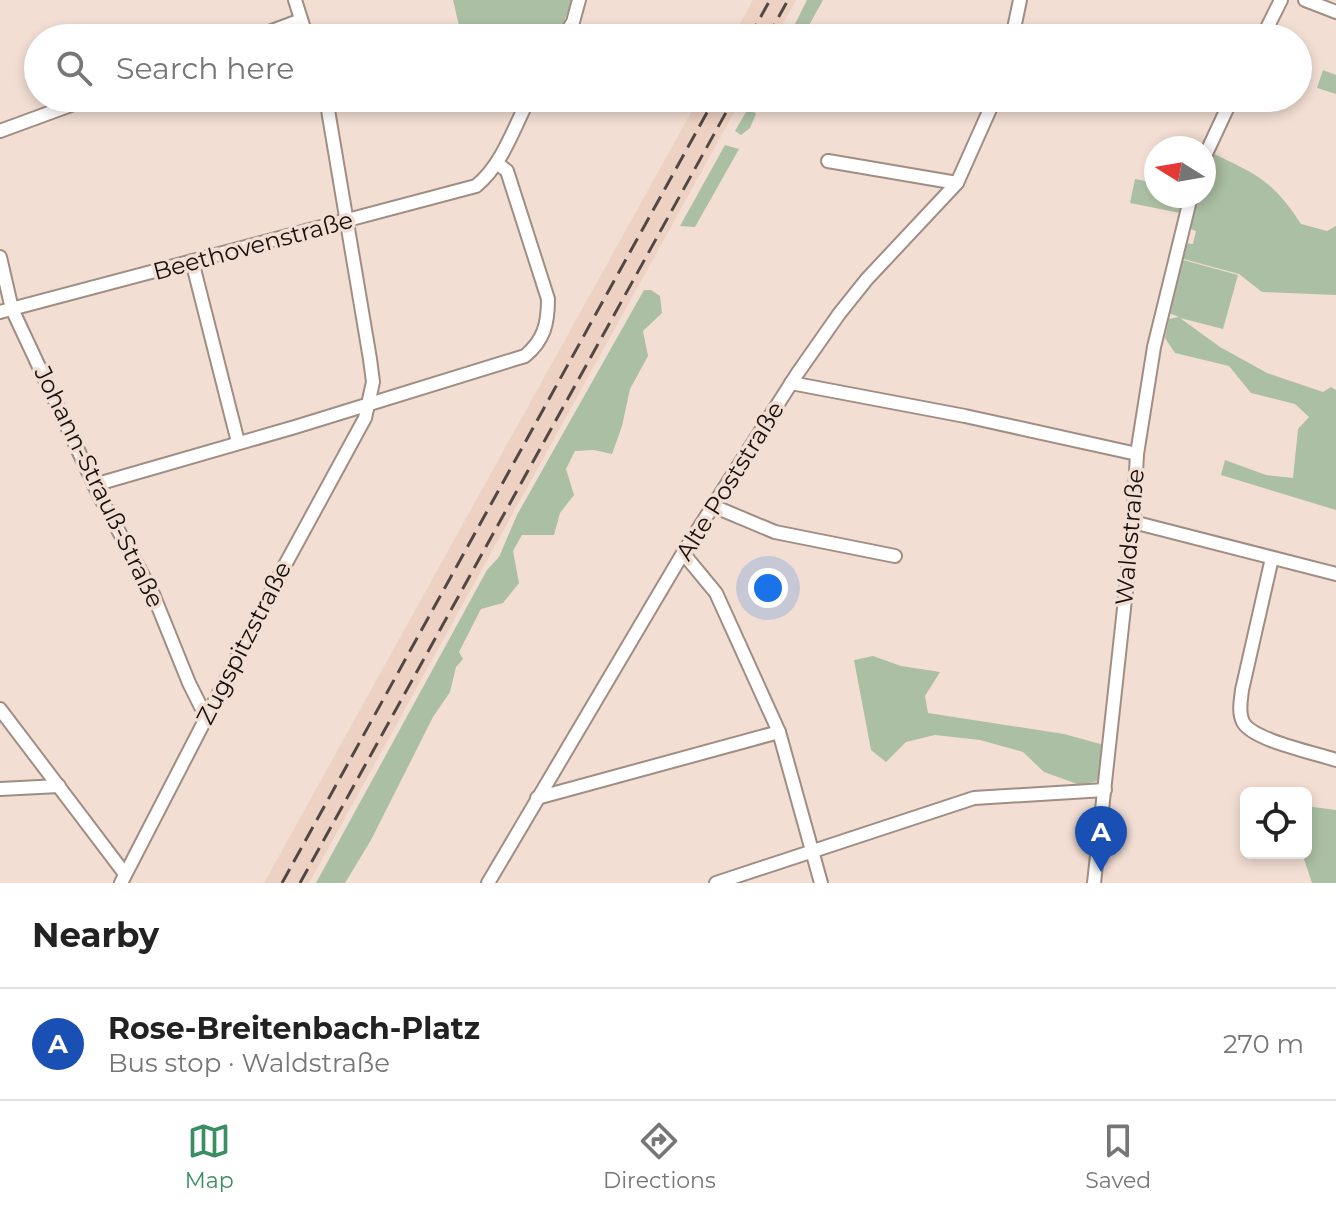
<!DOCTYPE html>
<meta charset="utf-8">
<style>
:root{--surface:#fff;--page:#f6f6f6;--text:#222;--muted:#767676;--line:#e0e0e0;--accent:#3a8e61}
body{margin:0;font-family:Montserrat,sans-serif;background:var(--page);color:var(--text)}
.controls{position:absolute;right:24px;bottom:24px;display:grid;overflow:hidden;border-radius:12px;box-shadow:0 4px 12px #0003}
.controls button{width:72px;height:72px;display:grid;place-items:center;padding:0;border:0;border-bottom:2px solid var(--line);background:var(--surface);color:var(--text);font:40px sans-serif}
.compass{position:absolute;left:1144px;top:136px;width:72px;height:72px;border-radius:50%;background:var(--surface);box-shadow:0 4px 12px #0003;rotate:281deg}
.you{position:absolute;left:768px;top:588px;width:28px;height:28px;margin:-20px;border:6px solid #fff;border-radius:50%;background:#1a73e8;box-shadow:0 0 0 12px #1a73e833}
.badge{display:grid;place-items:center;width:52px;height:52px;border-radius:50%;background:var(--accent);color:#fff;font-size:26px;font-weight:700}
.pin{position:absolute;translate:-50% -66px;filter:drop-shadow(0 2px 4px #0008)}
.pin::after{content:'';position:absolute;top:42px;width:28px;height:24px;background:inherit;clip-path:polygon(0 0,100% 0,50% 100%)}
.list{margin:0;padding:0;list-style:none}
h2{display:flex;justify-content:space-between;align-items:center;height:104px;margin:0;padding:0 32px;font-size:34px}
h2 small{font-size:26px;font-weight:400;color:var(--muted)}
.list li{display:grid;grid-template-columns:52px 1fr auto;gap:24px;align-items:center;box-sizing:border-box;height:112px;padding:0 32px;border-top:2px solid var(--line)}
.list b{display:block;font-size:30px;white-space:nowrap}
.list p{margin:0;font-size:26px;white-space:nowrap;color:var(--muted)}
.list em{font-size:26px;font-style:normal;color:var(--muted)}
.icon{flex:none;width:44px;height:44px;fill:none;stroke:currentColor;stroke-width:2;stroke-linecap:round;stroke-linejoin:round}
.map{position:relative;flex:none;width:1336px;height:883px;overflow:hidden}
.search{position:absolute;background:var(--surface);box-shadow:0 4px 12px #0003;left:24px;right:24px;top:24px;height:88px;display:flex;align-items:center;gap:20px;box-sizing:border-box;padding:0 28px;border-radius:44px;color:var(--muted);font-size:30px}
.sheet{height:216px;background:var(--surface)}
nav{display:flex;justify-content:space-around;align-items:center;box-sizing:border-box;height:112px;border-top:2px solid var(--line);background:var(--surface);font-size:22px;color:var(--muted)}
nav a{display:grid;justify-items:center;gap:4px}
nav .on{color:var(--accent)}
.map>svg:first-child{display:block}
.built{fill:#edd1c3}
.green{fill:#abbfa4}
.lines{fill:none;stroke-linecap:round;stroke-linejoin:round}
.street-casing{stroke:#a08d83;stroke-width:16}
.street{stroke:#fff;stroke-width:12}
.rail{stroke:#524843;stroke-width:3;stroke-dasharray:16 8;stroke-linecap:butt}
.labels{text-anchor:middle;stroke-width:7;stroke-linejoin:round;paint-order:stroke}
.street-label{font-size:24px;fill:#17100d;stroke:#f2ded3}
</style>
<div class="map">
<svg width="1336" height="883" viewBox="0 0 1336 883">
<rect width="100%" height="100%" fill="#f2ded3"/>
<g class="built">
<polygon points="753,0 796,0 775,38 732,38"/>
<polygon points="699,98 742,98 309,883 264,883"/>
</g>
<g class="green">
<polygon points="453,0 572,0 558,38 462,38"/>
<polygon points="807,0 823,0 802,38 788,38"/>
<polygon points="1323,70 1336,75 1336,94 1317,88"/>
<polygon points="475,98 521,98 515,110 476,102"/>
<polygon points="749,107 756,114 750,128 741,135 735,131"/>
<polygon points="725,145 739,149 695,227 680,226"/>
<path d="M 1214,154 C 1258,175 1273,181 1301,224 L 1327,231 L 1336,226 L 1336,295 L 1262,292 L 1239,274 L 1180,258 L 1184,243 L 1193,244 L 1196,231 L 1188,228 L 1196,196 L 1204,196 L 1204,177 Z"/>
<polygon points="1135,179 1156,183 1156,196 1185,196 1180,213 1130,203"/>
<polygon points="1183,260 1238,275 1223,329 1180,318 1220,347 1267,373 1323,392 1331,387 1336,390 1336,510 1221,475 1225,460 1266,475 1293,478 1298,429 1309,417 1295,404 1251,393 1229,366 1175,353 1165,338 1169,319 1179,317 1169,313"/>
<polygon points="644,290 651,290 660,296 662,313 643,331 648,356 630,389 622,426 612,454 594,450 575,451 566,469 574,495 560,513 554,535 522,535 513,551 519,583 503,603 481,609 459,652 463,659 456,667 450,692 433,717 371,840 345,883 316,883 487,570 499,557 517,515"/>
<polygon points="873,656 901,666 940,672 925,696 928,713 1064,734 1104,745 1097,781 1080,785 1044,772 1023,752 980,740 935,735 906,742 886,762 871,750 854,660"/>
<polygon points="1306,806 1336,810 1336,883 1312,883 1302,853 1306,853"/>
</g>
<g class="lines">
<defs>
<g id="street">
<polyline points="295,0 307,38"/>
<polyline points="1305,0 1336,12"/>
<polyline points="253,38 301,20"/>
<polyline points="563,38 573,22 579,0"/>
<polyline points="1012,38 1020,0"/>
<polyline points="1262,38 1281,0"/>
<polyline points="0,131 90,98"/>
<polyline points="1204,158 1232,98"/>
<polyline points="828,161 957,183"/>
<polyline points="0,257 12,309 99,495 153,594 189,683 201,707 208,712"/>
<polyline points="192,261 238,442"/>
<path d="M 0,312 L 476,186 C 502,165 514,128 529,98"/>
<polyline points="791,383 965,416 1137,454"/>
<path d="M 94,485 L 295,427 L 525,356 C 544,340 548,324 548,299 L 507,171 L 497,163"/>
<polyline points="713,506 775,532 895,556"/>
<polyline points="1133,522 1336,574"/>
<polyline points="683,553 716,593 779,732 821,883"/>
<path d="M 1272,558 L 1242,690 C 1241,700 1238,712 1243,722 C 1252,740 1315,753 1336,760"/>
<polyline points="0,709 125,874"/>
<polyline points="0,789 59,786"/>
<polyline points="537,798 779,732"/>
<polyline points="121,883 285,565 365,418 373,382 370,359 326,98"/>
<polyline points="488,883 683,553 797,374 839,314 867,279 957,183 995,98"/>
<polyline points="716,883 974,798 1105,790"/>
<polyline points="1094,883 1133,526 1137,454 1154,347 1191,196"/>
</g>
</defs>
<use href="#street" class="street-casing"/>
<use href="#street" class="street"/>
<g class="rail">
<polyline points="749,38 770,0"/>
<polyline points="767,38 788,0"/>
<polyline points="282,883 715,98"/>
<polyline points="300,883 734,98"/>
</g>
</g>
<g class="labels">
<g class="street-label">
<text transform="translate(253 246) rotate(-15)" y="8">Beethovenstraße</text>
<text transform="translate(730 481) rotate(-58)" y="8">Alte Poststraße</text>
<text transform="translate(99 487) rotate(64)" y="8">Johann-Strauß-Straße</text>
<text transform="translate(1130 537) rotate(-85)" y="8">Waldstraße</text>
<text transform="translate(244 643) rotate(-63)" y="8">Zugspitzstraße</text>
</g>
</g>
</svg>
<div class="controls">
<button><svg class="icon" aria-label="locate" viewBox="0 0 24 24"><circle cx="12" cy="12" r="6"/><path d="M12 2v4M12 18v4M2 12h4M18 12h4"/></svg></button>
</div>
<svg class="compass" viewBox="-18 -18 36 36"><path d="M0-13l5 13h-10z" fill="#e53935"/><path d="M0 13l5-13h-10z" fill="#767676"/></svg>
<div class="you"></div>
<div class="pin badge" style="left:1101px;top:872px;background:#1a4fb4">A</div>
<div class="search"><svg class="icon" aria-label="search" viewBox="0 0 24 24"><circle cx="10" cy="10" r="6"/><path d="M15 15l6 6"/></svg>Search here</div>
</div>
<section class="sheet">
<h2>Nearby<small></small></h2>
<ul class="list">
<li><span class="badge" style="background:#1a4fb4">A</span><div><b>Rose-Breitenbach-Platz</b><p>Bus stop · Waldstraße</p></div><em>270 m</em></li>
</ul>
</section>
<nav>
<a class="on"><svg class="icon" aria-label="map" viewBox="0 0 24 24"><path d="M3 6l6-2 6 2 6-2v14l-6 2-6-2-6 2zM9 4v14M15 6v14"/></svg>Map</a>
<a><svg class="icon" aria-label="directions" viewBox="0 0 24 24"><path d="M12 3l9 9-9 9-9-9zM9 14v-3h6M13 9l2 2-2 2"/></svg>Directions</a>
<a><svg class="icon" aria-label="saved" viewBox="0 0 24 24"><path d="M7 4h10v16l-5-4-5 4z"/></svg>Saved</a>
</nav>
